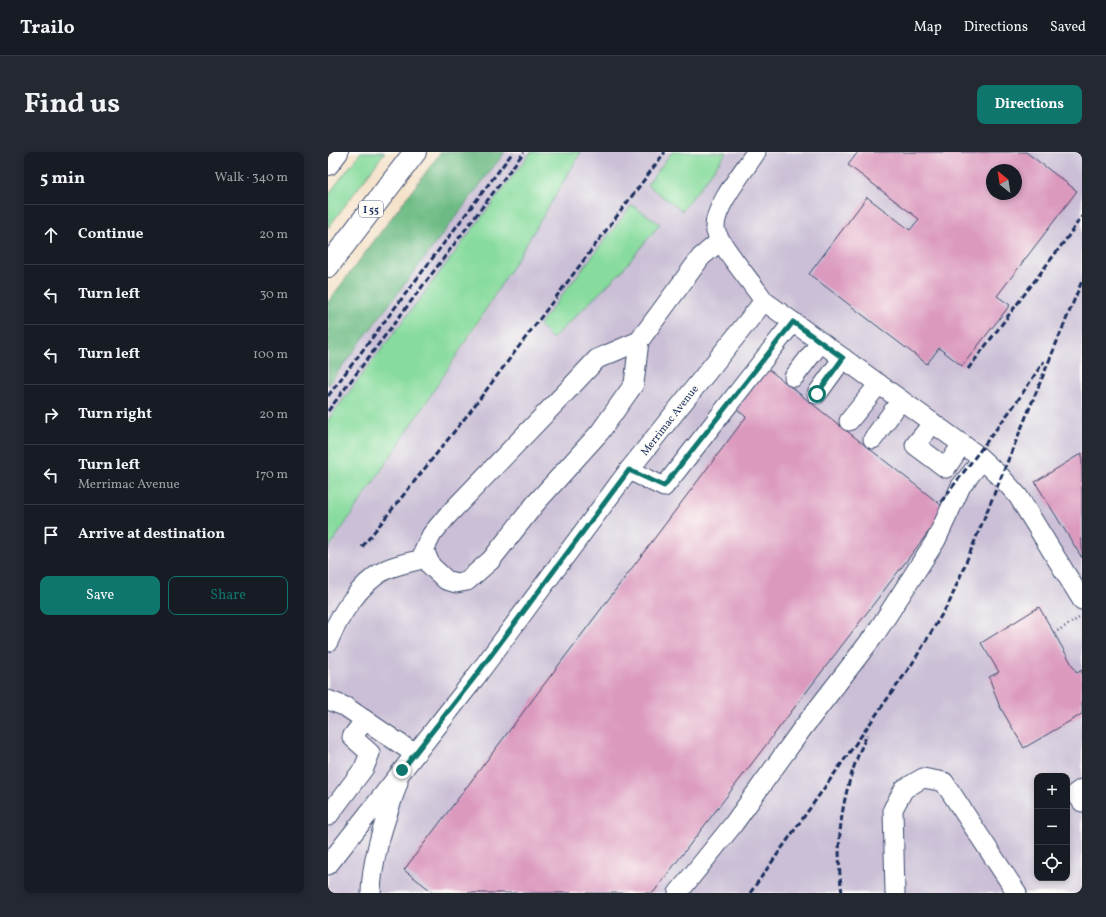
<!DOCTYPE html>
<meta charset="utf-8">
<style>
:root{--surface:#171b24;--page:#242831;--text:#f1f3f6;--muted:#9ea1a6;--line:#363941;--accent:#0f766e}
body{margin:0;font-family:Vollkorn,serif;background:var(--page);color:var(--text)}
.controls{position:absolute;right:12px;bottom:12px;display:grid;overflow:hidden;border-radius:8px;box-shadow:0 2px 6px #0003}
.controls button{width:36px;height:36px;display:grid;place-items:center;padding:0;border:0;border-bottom:1px solid var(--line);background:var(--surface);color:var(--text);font:20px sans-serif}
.compass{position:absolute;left:658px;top:12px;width:36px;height:36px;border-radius:50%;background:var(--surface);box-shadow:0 2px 6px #0003;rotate:330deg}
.stop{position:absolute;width:12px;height:12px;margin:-9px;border:3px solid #0f766e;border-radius:50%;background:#fff}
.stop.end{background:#0f766e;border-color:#fff;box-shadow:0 1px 4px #0008}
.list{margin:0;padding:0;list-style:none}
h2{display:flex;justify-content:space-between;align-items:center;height:52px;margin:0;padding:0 16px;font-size:17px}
h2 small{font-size:13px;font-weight:400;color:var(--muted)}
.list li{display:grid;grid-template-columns:26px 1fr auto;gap:12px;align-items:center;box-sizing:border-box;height:60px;padding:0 16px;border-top:1px solid var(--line)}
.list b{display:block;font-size:15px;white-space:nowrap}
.list p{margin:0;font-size:13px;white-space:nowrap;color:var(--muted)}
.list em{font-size:13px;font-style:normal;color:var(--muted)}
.actions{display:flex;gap:8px;padding:12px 16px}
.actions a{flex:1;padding:9px 0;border:1px solid var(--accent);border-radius:8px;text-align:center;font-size:14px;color:var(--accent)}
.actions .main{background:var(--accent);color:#fff}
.icon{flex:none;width:22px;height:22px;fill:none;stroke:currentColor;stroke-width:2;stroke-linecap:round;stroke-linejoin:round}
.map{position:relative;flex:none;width:754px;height:741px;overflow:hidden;border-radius:8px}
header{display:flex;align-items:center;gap:24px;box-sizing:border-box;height:56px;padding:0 20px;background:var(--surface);border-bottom:1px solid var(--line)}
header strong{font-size:19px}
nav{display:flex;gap:22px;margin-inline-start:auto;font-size:14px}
.intro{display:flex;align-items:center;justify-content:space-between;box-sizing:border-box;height:96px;padding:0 24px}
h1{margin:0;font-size:28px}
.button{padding:10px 18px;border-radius:8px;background:var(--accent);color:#fff;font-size:14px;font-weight:700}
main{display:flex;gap:24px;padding:0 24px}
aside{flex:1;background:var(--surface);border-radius:8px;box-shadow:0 2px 6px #0003}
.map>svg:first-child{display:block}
.industrial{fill:#cabfd6;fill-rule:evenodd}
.green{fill:#87db9d;stroke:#51857e}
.forest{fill:#6dbb84;stroke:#447571}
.building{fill:#db99be;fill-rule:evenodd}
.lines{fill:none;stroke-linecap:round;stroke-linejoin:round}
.minor-casing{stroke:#3c4a6e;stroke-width:21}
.highway-casing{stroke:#3c4a6e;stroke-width:24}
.path{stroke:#3c4a6e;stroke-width:2.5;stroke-dasharray:1 3;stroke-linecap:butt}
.minor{stroke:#fff;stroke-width:19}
.highway{stroke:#fff;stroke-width:22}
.rail{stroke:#1b2f5e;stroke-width:3;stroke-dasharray:6 3;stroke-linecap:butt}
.route{stroke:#0f766e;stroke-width:5}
.labels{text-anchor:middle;stroke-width:4;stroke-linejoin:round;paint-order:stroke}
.shield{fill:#fdfcf7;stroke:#5f6c8c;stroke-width:1}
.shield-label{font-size:10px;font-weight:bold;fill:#1b2f5e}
.street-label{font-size:11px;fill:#1b2f5e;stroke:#fdfcf7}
</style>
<header>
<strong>Trailo</strong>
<nav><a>Map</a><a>Directions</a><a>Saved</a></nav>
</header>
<div class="intro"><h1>Find us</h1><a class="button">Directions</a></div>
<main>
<aside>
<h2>5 min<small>Walk · 340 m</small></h2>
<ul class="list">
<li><svg class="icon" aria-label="ahead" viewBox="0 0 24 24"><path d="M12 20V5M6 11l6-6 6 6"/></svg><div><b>Continue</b></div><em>20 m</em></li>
<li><svg class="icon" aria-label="left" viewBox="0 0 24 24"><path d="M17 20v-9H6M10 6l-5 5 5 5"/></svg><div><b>Turn left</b></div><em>30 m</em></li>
<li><svg class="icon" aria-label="left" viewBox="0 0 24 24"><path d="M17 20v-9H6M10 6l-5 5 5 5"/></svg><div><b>Turn left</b></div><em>100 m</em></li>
<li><svg class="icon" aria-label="right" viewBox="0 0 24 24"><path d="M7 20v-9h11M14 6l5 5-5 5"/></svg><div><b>Turn right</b></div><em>20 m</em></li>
<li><svg class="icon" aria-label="left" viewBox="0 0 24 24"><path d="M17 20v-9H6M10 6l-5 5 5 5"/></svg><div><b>Turn left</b><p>Merrimac Avenue</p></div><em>170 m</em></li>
<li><svg class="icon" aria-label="arrive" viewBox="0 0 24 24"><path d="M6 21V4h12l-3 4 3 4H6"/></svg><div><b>Arrive at destination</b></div></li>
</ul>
<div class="actions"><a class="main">Save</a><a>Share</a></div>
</aside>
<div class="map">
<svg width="754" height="741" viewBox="0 0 754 741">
<rect width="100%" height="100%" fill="#fdfcf7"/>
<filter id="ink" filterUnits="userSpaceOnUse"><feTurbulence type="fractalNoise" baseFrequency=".025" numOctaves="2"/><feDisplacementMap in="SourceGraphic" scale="8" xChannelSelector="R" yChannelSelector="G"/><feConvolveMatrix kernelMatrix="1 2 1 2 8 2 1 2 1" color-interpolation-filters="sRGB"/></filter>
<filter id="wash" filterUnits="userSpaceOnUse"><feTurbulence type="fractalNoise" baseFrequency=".012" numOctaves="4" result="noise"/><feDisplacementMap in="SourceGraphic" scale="16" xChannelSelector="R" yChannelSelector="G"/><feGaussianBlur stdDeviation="0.9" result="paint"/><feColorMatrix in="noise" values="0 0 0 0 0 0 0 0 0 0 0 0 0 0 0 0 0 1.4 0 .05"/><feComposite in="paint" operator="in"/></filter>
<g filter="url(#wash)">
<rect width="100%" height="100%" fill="#f4e1c7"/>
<g class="industrial">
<polygon points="177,0 203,0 0,268 0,233"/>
<path d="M 253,0 L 754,0 L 754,741 L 0,741 L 0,397 L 60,309 L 146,178 ZM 664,18 L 688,18 L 688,42 L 664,42 ZM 709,624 L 739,624 L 739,726 L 709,726 Z"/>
</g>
<g class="green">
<polygon points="33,0 57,0 0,76 0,43"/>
<path d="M 203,0 L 253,0 C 174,136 89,267 0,397 L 0,268 Z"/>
<polygon points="344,0 399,0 354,59 319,33"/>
<polygon points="304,53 332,72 292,121 224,187 211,173"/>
</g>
<polygon class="forest" points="113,0 177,0 0,233 0,150"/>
<g id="blocks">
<g class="building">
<path d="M 530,0 L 698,0 L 749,39 L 669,144 L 682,153 L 634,214 L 611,196 L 599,212 L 481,122 L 539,45 L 582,78 L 591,67 L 520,13 ZM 664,18 L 688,18 L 688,42 L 664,42 Z"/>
<polygon points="440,217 618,357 325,741 106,741 76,718 418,265 409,257"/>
<polygon points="754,301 754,406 707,330"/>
<polygon points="711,455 749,521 754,518 754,562 696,596 671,553 661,525 671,520 653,491"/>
</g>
</g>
</g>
<g filter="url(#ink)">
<use href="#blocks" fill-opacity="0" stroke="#3c4a6e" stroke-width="1"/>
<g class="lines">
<defs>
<g id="minor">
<path d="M 428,0 C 416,19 387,53 387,75 C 387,88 427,134 436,149 L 649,303 L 673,325 L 690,344 L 754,448"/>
<polyline points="311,189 306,232 272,280 207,352 163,408 139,429 128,431 118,428 103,414 96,398 104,382 119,364 240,238 269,207 311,189 373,105 392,89"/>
<polyline points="466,225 493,190"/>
<polyline points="489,242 515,206"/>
<polyline points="521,269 551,232"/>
<polyline points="605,271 587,293 618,316 634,292"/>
<polyline points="545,287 573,248"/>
<polyline points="301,318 336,335 465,170"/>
<path d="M 0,490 C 11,464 31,432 57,418 C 69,412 85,410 98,406"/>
<polyline points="0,548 18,555 87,602"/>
<polyline points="754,637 748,641 754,650"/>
<polyline points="0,664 36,616 42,601 24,585 37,568"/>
<polyline points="0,713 147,526 301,318 436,149"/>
<path d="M 43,741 C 44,702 58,667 70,630"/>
<polyline points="350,741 404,674 474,577 548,481 608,388 633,334 654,308"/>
<polyline points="567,741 565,657 576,637 595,626 616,630 689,741"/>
</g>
<g id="highway">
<polyline points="0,12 9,0"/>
<polyline points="0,114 87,0"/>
</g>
</defs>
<use href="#minor" class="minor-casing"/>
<use href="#highway" class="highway-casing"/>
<polyline class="path" points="726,481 751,466"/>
<use href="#minor" class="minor"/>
<use href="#highway" class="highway"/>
<g class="rail">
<polyline points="640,217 739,86 754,64"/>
<polyline points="0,244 185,0"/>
<polyline points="0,259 196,0"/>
<polyline points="613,350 688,251 716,209"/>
<polyline points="34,395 141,261 337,0"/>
<polyline points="422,741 584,512 622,449 754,129"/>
<path d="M 514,741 C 506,686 515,633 539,583"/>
</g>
</g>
</g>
<g class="lines" filter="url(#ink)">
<polyline class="route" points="74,618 146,526 301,318 336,334 465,170 515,206 489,242"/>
</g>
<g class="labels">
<rect class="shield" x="31" y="49" width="24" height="16" rx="3"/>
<g class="shield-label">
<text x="43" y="61">I 55</text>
</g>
<g class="street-label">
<text transform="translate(341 268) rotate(-52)" y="4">Merrimac Avenue</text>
</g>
</g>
</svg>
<div class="controls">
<button>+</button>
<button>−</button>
<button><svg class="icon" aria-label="locate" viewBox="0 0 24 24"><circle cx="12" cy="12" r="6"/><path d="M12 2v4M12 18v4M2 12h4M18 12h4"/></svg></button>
</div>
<svg class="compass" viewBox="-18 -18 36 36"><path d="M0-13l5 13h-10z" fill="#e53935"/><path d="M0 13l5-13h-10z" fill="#9ea1a6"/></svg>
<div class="stop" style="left:489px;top:242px"></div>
<div class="stop end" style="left:74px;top:618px"></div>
</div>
</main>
